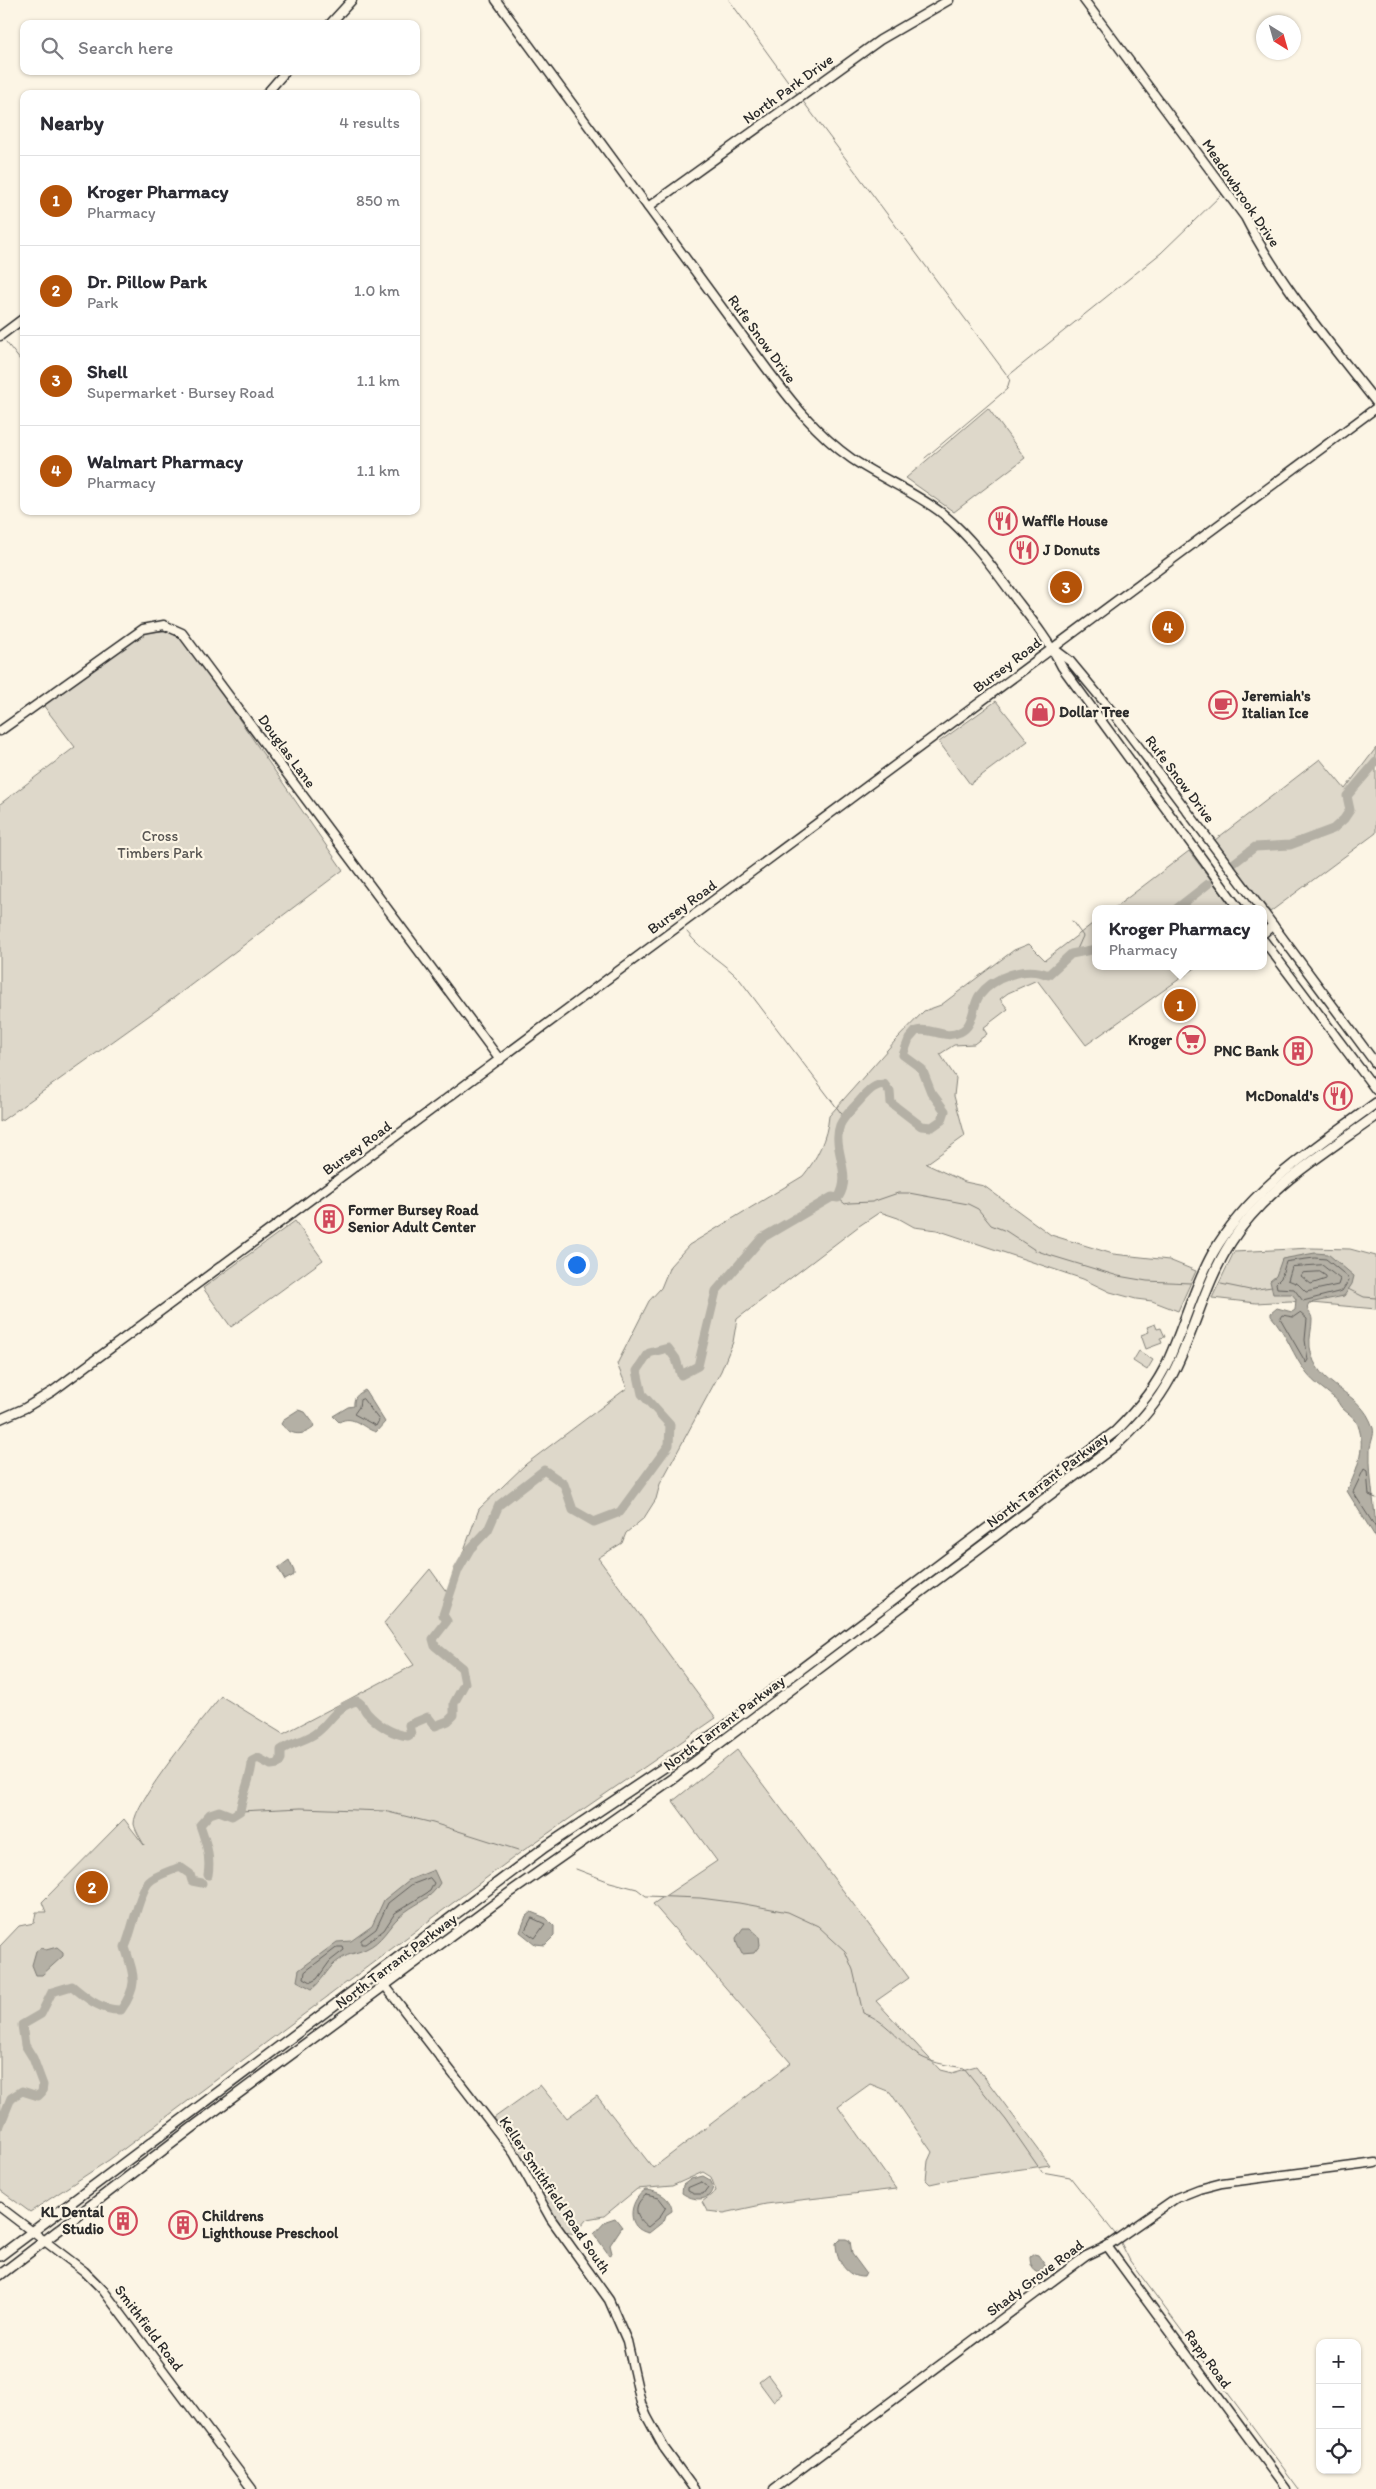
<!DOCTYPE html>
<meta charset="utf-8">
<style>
:root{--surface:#fff;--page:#f7f7f7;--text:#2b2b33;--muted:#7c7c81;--line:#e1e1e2;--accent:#b45309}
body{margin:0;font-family:Itim,sans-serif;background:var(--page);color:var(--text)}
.controls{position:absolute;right:15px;bottom:15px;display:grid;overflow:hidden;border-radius:10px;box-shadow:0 1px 4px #0004}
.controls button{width:45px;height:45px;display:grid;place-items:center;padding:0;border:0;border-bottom:1px solid var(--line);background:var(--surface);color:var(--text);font:25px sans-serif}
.compass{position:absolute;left:1256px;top:15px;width:45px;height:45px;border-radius:50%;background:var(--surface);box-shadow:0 1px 4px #0004;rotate:143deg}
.you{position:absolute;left:576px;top:1264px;width:18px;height:18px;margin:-12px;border:4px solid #fff;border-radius:50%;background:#1a73e8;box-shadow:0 0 0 8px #1a73e833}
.badge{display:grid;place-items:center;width:32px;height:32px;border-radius:50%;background:var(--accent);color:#fff;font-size:16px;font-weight:700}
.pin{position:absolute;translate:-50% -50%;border:2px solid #fff;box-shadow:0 1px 5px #0006}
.popup{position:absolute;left:1092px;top:905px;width:175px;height:65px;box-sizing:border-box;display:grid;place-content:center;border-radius:10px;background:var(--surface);filter:drop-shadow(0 1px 4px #0005);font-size:16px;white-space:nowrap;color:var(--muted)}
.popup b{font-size:19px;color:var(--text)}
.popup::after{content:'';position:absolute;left:50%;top:100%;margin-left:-10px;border:10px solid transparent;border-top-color:var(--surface)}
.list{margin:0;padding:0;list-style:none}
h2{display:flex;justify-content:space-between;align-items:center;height:65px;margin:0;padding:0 20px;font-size:21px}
h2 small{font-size:16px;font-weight:400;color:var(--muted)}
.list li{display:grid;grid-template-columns:32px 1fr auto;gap:15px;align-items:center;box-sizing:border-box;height:90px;padding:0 20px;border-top:1px solid var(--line)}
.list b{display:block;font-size:19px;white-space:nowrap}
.list p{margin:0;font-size:16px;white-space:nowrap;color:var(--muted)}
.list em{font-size:16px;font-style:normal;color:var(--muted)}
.icon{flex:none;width:28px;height:28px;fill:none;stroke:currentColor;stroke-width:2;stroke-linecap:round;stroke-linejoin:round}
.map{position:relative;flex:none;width:1376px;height:2489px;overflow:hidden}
.search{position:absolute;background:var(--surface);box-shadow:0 1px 4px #0004;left:20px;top:20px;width:400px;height:55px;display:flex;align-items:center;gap:12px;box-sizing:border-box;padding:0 18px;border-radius:10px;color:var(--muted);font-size:19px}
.panel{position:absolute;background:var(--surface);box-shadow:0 1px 4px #0004;left:20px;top:90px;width:400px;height:425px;border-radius:10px}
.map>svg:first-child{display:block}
.green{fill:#ded8ca;stroke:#84827a}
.water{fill:#b4b0a5;stroke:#7d7b74}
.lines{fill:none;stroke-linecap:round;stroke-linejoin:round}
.shore{stroke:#62605c;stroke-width:1}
.stream{stroke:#7d7b74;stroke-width:1}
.river{stroke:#b4b0a5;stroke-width:9}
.secondary-casing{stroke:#2b2b2b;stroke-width:11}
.primary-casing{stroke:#2b2b2b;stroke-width:12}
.secondary{stroke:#fcf5e5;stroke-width:8}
.primary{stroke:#fcf5e5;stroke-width:9}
.labels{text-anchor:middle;stroke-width:4.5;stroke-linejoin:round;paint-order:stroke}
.street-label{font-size:15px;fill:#2b2b2b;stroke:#fcf5e5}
.poi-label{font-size:15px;font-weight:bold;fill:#2b2b2b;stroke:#fcf5e5;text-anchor:start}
.park-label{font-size:15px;fill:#585653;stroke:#fcf5e5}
</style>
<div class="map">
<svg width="1376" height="2489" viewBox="0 0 1376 2489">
<rect width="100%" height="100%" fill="#fcf5e5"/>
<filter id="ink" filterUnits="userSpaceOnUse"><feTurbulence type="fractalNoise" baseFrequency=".02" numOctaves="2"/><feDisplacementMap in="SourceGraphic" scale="10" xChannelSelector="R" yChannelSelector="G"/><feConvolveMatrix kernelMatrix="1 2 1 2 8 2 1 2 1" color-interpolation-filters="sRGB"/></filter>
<g filter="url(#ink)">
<g class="green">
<polygon points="988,408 1025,458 954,512 906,478"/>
<polygon points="166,631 179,637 188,645 343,870 175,997 0,1122 0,804 75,747 43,705 140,636 150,632"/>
<polygon points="996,701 1028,741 970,784 939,742"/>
<polygon points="1376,748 1376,833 1270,912 1215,840 1320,759 1345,789"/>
<polygon points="1189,851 1233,909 1113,909"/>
<path d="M 1096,921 L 1096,966 L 1198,966 L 1086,1045 L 1037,980 L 1008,993 L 1000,999 L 1008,1009 L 983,1028 L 987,1034 L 974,1044 L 954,1045 L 940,1054 L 956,1078 L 954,1096 L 965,1136 L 926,1164 L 965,1182 L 984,1186 L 1051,1235 L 1113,1254 L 1169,1260 L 1196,1271 L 1178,1311 L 1152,1301 L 1136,1299 L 1110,1292 L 1083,1279 L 937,1230 L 914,1227 L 898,1218 L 880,1212 L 859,1226 L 737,1319 L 733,1342 L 721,1371 L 660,1484 L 656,1499 L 644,1518 L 626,1533 L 622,1543 L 598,1558 L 716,1718 L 521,1852 L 109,2160 L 30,2212 L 0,2190 L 0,1946 L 19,1926 L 34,1923 L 36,1912 L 46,1912 L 42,1902 L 124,1819 L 144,1845 C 141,1839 135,1830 134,1824 C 132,1804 206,1715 221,1696 L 283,1734 L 414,1665 L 384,1623 L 430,1569 L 448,1594 L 479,1509 L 526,1464 L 627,1388 L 617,1364 L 649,1301 L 661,1288 L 670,1266 L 689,1245 L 803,1176 C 817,1159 827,1138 829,1116 L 895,1041 L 924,1011 L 941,1005 L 1014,950 L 1029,944 L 1045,960 Z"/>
<polygon points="295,1221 323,1260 231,1327 203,1288"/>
<polygon points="1311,1248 1350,1249 1376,1256 1376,1309 1290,1301 1256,1303 1212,1298 1234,1252"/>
<polygon points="1155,1324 1157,1329 1161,1328 1165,1337 1160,1338 1162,1343 1146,1349 1141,1335 1149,1332 1147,1327"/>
<polygon points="1139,1351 1153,1360 1147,1370 1133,1361"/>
<polygon points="737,1750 909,1978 876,2001 940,2070 952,2073 976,2066 1050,2165 953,2179 930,2184 926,2180 928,2161 932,2152 890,2092 870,2084 838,2107 896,2189 766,2204 724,2213 707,2211 702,2202 716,2191 711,2177 703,2172 672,2186 637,2189 604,2216 587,2219 574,2234 566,2232 543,2198 520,2153 494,2118 540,2085 567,2118 597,2096 653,2168 791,2063 653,1904 717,1861 673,1801"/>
<polygon points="768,2375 782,2394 773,2401 759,2382"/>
</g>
<g class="water">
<path d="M 1315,1253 L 1328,1254 L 1354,1276 L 1352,1284 L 1344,1296 L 1309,1303 C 1304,1311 1312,1312 1312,1320 C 1312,1329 1309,1337 1310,1347 C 1316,1390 1361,1388 1373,1428 C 1375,1435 1370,1443 1370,1450 C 1369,1479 1376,1509 1376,1538 L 1347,1491 C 1357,1470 1368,1444 1356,1421 C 1353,1416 1347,1413 1342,1408 C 1339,1405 1338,1400 1333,1397 C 1324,1389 1315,1384 1307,1374 C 1293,1356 1287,1334 1271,1316 L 1271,1313 L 1277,1308 L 1292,1312 L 1295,1310 L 1296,1299 L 1292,1294 L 1273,1294 L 1270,1281 L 1276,1276 L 1282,1259 Z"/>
<path d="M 365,1390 L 385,1422 L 376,1432 C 362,1428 354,1414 339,1422 L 333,1416 L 348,1407 L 354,1406 C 353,1397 358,1394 365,1390 Z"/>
<path d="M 298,1410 L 305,1412 L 314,1424 L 313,1428 C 301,1437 290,1435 281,1424 L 284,1419 Z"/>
<polygon points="289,1560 294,1571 294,1575 285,1580 278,1568"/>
<path d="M 434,1870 L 440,1883 C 430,1901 414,1903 399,1917 C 388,1927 382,1942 366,1949 C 353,1955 349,1952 335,1963 C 326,1971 322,1981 312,1989 L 297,1981 L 299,1970 L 337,1942 L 351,1941 L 372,1926 L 384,1900 L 409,1880 Z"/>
<polygon points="531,1912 546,1918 554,1926 554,1936 545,1945 535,1944 520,1932 526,1916"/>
<polygon points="743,1928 750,1928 759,1936 760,1945 754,1953 742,1954 737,1944 736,1938"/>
<polygon points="57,1947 63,1952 63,1956 42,1975 36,1975 32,1965 36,1951 41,1948 46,1950"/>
<path d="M 703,2176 L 710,2180 L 713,2186 C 711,2203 693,2201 682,2193 L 683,2185 L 691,2179 Z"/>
<path d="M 645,2190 C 658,2191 671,2197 672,2211 L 666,2215 L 664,2221 L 649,2233 C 626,2229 628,2202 645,2190 Z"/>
<polygon points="615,2218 622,2227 610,2245 612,2253 609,2255 594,2234 606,2221"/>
<path d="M 840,2239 L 846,2239 L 850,2241 L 852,2254 L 866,2273 L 864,2277 C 846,2278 836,2259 836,2243 Z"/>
<path d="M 1034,2254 L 1038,2255 L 1045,2265 L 1044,2272 L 1040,2273 C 1032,2271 1030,2264 1030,2257 Z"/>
</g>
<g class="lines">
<g class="shore">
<polygon points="1315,1258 1326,1259 1348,1277 1349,1280 1342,1291 1303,1301 1294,1289 1277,1288 1276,1283 1281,1278 1286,1262"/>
<polygon points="1322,1265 1340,1279 1338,1285 1306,1292 1298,1284 1288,1280 1292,1267"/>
<polygon points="1320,1272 1326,1276 1326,1279 1311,1284 1301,1276 1303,1273"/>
<polygon points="1300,1313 1307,1319 1305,1340 1308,1360 1306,1363 1280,1318 1282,1315 1293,1317"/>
<polygon points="363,1399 379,1420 376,1426 354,1414 359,1407 360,1400"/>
<polyline points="1376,1498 1369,1495 1367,1471 1364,1469 1353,1492 1376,1528"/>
<polygon points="430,1878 434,1883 430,1891 395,1913 384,1930 365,1944 361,1944 361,1940 376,1929 388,1903 411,1885"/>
<polygon points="532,1918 545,1924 535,1938 525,1931"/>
<polygon points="338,1947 343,1947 344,1950 330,1961 317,1979 311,1982 304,1978 305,1972"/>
<polygon points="702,2182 708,2187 703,2194 694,2194 688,2191 688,2188"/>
<path d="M 646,2195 L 659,2198 L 666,2207 L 659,2218 L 648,2227 C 635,2218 632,2205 646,2195 Z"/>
</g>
<g class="stream">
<polyline points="729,0 798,95"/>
<polyline points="802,100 1010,379 1007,389 925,458"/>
<polyline points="6,342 24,365"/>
<polyline points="1008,376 1161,253 1222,194"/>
<polyline points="228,511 231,515"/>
<polyline points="1072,921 1083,936 1075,954"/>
<path d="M 687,932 C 702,952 724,962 740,980 L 844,1117"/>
<polyline points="838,1198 845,1204 849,1203 872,1202 898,1193 909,1193 968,1204 978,1209 991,1225 1006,1231 1035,1250 1049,1255 1118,1276 1147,1281 1190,1283"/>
<polyline points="1221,1284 1250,1290 1272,1287"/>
<polyline points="1348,1289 1364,1297 1376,1298"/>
<polyline points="240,1811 301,1808 384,1811 433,1823 518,1850"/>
<path d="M 576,1869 L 610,1882 L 637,1889 L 646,1896 L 700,1898 L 739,1903 L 788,1912 L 818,1926 L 845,1951 L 853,1970 L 863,2013 C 885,2020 896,2037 912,2051 C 927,2063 947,2065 964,2068 L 1006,2120 L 1042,2172 L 1070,2177 L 1116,2235"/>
<polyline points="1120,2241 1130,2261 1299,2489"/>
</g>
<g class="river">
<polyline points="1234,863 1255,847 1290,845 1333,829 1344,819 1350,810 1347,796 1376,762"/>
<polyline points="1176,909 1208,884"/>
<path d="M 208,1875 C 211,1857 206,1842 200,1825 L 210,1814 L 219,1811 L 232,1816 L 240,1811 C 242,1795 253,1773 252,1761 L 258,1758 L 271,1765 L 278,1764 L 281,1759 L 281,1750 C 291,1743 303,1741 313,1735 C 330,1725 333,1707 357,1701 C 363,1704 363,1708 367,1713 C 378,1725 392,1734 408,1736 L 411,1734 L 409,1725 L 428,1717 L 435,1726 L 448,1721 L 454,1715 L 454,1703 L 465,1683 L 462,1668 L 435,1646 L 433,1639 L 447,1621 L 443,1615 L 458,1570 L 470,1549 L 488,1530 L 499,1505 L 544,1470 L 564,1484 L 573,1510 L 594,1522 L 620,1512 L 669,1445 L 670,1425 L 642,1394 L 637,1371 L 649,1353 L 668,1348 L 676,1359 L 681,1375 L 698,1366 L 716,1291 L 762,1238 L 832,1197 L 838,1198 C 854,1174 831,1149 840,1125 C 845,1114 854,1108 862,1098 C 869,1091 873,1085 884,1084 L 890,1092 L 891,1103 L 921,1126 L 932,1127 L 942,1120 L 945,1111 L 931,1092 L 922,1069 L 903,1055 L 909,1039 L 916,1031 C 932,1027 944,1040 960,1032 C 974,1026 972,1007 979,996 C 993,977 1026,965 1048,975 L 1071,954 L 1096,949"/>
<path d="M 0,2125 L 11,2098 L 22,2091 L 38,2096 L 42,2092 L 43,2085 L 33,2058 L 25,2045 L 22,2025 L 41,2014 L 52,1992 L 72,1986 C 87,1998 101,2011 121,2010 C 139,1984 134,1976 125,1947 C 132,1932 139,1892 149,1882 C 156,1875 171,1871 180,1867 L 190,1874 L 192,1881 L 202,1883"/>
</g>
<defs>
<g id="secondary">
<path d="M 496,0 L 764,365 C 790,400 816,434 852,459 C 882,479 915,492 943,514 C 972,538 993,568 1015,598 C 1032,620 1049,641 1062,667 L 1239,909"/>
<path d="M 1084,0 L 1245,217 C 1279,284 1330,343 1376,402"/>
<polyline points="330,24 352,0"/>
<polyline points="266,94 286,71"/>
<polyline points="648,207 880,40 949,0"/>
<polyline points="0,336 24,318"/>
<polyline points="1054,649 1070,661 1110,709 1261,909"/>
<polyline points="0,731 143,629 164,625 182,633 500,1060"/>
<polyline points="1264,913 1376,1064"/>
<polyline points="1264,933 1273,925"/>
<polyline points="1264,941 1376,1090"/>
<polyline points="0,1419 25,1408 53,1391 1376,408"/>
<polyline points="376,1974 514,2153 551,2219 609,2300 627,2341 641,2403 647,2417 664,2448 694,2489"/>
<polyline points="0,2207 84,2271 103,2290 252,2489"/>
<polyline points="1107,2246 1286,2489"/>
<polyline points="774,2489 1086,2256 1107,2246 1176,2198 1199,2189 1222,2183 1376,2163"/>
</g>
<g id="primary">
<path d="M 0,2256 L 545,1847 L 723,1728 L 1116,1431 C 1137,1410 1156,1388 1168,1361 C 1184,1326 1194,1287 1213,1253 C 1251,1187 1317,1147 1376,1103"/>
<path d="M 0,2275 L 197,2124 L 512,1891 L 676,1776 L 1116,1445 C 1138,1425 1157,1403 1171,1377 C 1194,1334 1204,1284 1231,1242 C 1265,1188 1325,1153 1376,1116"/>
</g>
</defs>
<use href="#secondary" class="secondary-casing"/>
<use href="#primary" class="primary-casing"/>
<use href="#secondary" class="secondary"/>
<use href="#primary" class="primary"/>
</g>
</g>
<defs>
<symbol id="restaurant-ring" viewBox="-11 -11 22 22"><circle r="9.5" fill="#fcf5e5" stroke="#d1495b" stroke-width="1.5"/><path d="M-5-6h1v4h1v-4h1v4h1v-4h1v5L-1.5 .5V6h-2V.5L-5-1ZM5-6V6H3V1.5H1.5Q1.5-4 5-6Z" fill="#d1495b"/></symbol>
<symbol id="cafe-ring" viewBox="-11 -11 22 22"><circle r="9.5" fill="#fcf5e5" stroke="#d1495b" stroke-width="1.5"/><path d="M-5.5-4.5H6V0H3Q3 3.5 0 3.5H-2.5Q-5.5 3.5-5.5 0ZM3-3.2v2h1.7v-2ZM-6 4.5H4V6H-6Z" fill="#d1495b"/></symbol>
<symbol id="shop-ring" viewBox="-11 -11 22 22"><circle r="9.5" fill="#fcf5e5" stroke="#d1495b" stroke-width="1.5"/><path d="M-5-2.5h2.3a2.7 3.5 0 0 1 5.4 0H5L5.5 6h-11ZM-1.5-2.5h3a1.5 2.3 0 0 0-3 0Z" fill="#d1495b"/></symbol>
<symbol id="supermarket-ring" viewBox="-11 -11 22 22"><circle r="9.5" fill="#fcf5e5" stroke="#d1495b" stroke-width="1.5"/><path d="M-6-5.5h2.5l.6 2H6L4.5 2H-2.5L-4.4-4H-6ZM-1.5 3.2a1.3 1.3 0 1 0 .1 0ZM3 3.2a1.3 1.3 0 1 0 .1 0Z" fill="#d1495b"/></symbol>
<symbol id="building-ring" viewBox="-11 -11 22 22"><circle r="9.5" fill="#fcf5e5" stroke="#d1495b" stroke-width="1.5"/><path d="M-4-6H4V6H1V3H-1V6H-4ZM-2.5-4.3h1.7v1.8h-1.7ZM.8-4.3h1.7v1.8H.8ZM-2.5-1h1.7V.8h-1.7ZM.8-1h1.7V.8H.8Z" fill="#d1495b"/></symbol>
</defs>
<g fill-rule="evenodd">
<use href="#restaurant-ring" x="987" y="505" width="32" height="32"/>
<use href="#restaurant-ring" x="1008" y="534" width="32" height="32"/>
<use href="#cafe-ring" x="1207" y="689" width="32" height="32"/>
<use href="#shop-ring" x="1024" y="696" width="32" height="32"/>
<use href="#supermarket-ring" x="1175" y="1024" width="32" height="32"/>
<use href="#building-ring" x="1282" y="1035" width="32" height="32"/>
<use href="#restaurant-ring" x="1322" y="1080" width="32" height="32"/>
<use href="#building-ring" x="313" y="1203" width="32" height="32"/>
<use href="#building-ring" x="107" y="2205" width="32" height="32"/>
<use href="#building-ring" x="167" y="2209" width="32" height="32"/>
</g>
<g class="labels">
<g class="street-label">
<text transform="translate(788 89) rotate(-36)" y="5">North Park Drive</text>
<text transform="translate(1241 193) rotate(56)" y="5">Meadowbrook Drive</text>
<text transform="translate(762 339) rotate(54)" y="5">Rufe Snow Drive</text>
<text transform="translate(1007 665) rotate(-37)" y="5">Bursey Road</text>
<text transform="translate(287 751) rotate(54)" y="5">Douglas Lane</text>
<text transform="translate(1180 779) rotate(53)" y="5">Rufe Snow Drive</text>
<text transform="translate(682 907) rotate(-36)" y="5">Bursey Road</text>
<text transform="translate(357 1148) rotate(-36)" y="5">Bursey Road</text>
<text transform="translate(1047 1480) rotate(-37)" y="5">North Tarrant Parkway</text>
<text transform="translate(724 1723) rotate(-37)" y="5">North Tarrant Parkway</text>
<text transform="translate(396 1961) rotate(-37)" y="5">North Tarrant Parkway</text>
<text transform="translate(555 2195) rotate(56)" y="5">Keller Smithfield Road South</text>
<text transform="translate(1035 2278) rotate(-37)" y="5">Shady Grove Road</text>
<text transform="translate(149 2328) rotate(53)" y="5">Smithfield Road</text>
<text transform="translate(1208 2359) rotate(54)" y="5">Rapp Road</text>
</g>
<g class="poi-label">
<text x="1022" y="526">Waffle House</text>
<text x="1043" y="555">J Donuts</text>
<text x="1242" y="701">Jeremiah's<tspan x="1242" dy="17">Italian Ice</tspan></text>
<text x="1059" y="717">Dollar Tree</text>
<text x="1172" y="1045" text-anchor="end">Kroger</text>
<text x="1279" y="1056" text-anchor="end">PNC Bank</text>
<text x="1319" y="1101" text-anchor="end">McDonald's</text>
<text x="348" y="1215">Former Bursey Road<tspan x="348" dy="17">Senior Adult Center</tspan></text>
<text x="104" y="2217" text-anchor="end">KL Dental<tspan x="104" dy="17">Studio</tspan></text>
<text x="202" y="2221">Childrens<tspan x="202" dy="17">Lighthouse Preschool</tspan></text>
</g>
<g class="park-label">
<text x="160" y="841">Cross<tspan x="160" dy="17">Timbers Park</tspan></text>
</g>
</g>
</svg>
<div class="controls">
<button>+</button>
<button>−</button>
<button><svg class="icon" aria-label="locate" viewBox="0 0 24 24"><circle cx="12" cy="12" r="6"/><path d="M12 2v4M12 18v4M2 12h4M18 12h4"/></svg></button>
</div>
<svg class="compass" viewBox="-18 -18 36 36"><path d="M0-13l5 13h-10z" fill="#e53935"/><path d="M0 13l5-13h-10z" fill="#7c7c81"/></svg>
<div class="you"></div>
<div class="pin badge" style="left:1180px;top:1005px">1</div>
<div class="popup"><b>Kroger Pharmacy</b>Pharmacy</div>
<div class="pin badge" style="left:92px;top:1887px">2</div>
<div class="pin badge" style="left:1066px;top:587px">3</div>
<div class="pin badge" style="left:1168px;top:627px">4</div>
<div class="search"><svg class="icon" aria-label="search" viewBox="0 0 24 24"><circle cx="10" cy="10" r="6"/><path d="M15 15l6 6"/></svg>Search here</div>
<section class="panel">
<h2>Nearby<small>4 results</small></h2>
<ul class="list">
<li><span class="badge">1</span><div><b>Kroger Pharmacy</b><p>Pharmacy</p></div><em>850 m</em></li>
<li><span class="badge">2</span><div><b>Dr. Pillow Park</b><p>Park</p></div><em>1.0 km</em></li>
<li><span class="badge">3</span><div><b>Shell</b><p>Supermarket · Bursey Road</p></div><em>1.1 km</em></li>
<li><span class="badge">4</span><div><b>Walmart Pharmacy</b><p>Pharmacy</p></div><em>1.1 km</em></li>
</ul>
</section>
</div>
